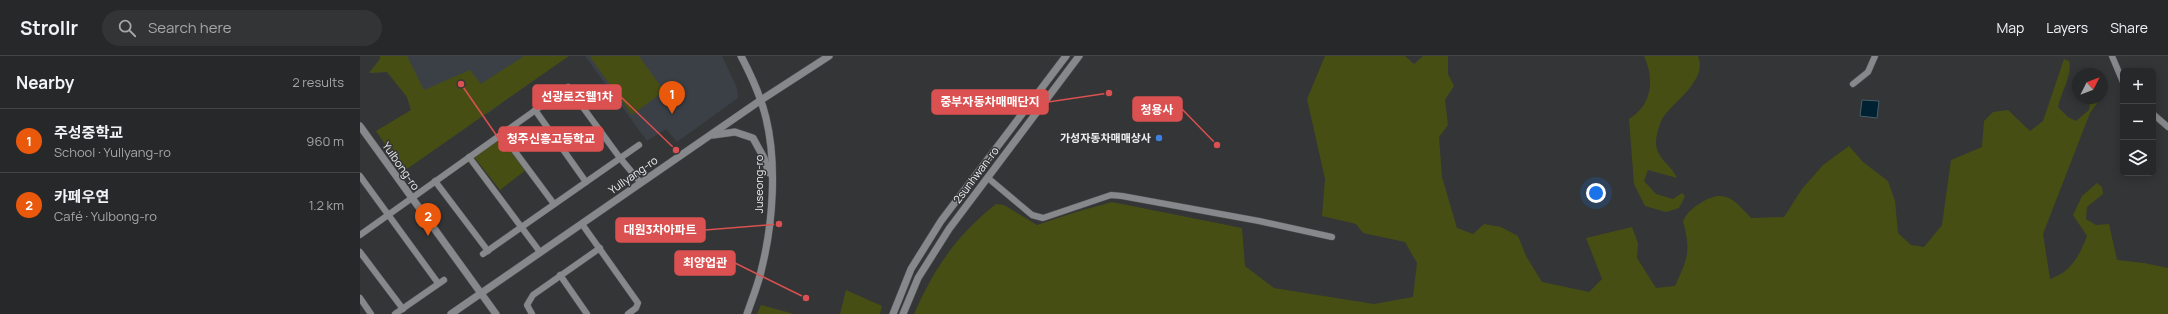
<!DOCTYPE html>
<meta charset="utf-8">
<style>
:root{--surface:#262829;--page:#323435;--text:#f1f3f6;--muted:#a4a6a8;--line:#424446;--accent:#ea580c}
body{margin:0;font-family:Manrope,"Noto Sans KR",sans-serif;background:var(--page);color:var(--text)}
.controls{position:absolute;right:12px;top:12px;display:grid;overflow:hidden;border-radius:6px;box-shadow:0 2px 10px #0003}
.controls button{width:36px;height:36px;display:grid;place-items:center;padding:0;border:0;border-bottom:1px solid var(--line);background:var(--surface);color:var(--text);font:20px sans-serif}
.compass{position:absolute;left:1712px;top:12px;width:36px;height:36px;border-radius:50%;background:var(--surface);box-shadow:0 2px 10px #0003;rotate:48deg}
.you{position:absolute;left:1236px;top:137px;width:14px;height:14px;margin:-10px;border:3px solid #fff;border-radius:50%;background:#1a73e8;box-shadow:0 0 0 6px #1a73e833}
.badge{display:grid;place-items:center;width:26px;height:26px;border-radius:50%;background:var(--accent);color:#fff;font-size:13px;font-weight:700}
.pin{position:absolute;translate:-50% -33px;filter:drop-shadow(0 1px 2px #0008)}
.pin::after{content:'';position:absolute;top:21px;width:14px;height:12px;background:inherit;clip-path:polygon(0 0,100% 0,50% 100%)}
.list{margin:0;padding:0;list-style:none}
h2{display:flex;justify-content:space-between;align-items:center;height:52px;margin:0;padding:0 16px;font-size:17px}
h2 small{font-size:13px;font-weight:400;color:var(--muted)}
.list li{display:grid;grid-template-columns:26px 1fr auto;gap:12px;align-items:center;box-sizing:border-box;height:64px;padding:0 16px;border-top:1px solid var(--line)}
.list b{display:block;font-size:15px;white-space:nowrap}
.list p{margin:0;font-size:13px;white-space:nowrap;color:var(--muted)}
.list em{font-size:13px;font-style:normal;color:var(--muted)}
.icon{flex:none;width:22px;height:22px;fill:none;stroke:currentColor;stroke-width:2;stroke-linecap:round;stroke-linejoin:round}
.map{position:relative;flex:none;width:1808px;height:258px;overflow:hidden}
header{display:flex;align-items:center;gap:24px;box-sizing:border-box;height:56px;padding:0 20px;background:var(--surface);border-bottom:1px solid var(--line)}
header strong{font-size:19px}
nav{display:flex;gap:22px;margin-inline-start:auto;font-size:14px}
.search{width:280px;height:36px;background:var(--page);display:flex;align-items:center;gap:10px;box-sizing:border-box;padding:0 14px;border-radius:22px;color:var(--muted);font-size:15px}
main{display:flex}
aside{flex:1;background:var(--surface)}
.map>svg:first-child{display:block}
.built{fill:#3a4046}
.green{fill:#474e13}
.water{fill:#002131;stroke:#475e6a}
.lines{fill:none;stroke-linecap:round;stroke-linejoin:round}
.minor-casing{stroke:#525354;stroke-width:7}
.tertiary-casing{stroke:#525354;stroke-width:8}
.minor{stroke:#86888b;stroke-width:6}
.tertiary{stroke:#86888b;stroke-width:7}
.shop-dot{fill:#3f7fe0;stroke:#333537;stroke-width:1.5}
.labels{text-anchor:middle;stroke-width:3;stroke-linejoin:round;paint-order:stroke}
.poi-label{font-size:11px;font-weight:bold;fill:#edeeef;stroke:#333537;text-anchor:end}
.street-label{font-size:11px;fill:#edeeef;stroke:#333537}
.leader{fill:none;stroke:#db5050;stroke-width:1.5}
.callout-dot{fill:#db5050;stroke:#333537;stroke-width:1.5}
.callout{fill:#db5050;stroke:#db5050;stroke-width:1.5}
.callout-label{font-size:12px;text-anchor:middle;font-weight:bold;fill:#fff}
</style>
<header>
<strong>Strollr</strong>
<div class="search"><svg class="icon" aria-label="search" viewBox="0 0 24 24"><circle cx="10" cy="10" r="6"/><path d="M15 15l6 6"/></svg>Search here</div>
<nav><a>Map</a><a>Layers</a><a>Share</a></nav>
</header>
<main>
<aside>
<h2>Nearby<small>2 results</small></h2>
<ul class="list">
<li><span class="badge">1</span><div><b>주성중학교</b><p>School · Yullyang-ro</p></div><em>960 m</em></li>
<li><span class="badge">2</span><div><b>카페우연</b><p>Café · Yulbong-ro</p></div><em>1.2 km</em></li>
</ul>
</aside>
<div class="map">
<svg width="1808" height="258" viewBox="0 0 1808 258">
<rect width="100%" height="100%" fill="#333537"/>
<g class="built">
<polygon points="20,0 201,0 129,57 122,59 51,55 47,41 27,16 9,17 20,3"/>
<polygon points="225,0 362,0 377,32 378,42 317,86 306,73 287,85"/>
</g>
<g class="green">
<polygon points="20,0 47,0 64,34 110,14 121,28 164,0 209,0 44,115 16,75 51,54 47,41 27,16 9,17 20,3"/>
<polygon points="232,0 279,0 304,35 272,59 230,1"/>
<path d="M 965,0 L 1045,0 L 1054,8 L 1063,0 L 1088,0 L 1088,18 L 1094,30 L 1085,44 L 1088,69 L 1079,81 L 1082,121 L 1097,172 L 1113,178 L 1124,168 L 1141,171 L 1158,180 L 1166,200 L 1182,226 L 1229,236 L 1242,223 L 1226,182 L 1272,171 L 1278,187 L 1277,202 L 1296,232 L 1315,230 C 1328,202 1331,195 1323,165 C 1328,155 1333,152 1342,146 C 1366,132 1375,145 1391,162 L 1424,161 L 1442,133 L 1463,109 L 1489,90 L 1503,106 L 1528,125 L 1535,145 L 1538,177 L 1551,189 L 1564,191 L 1582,169 L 1591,104 L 1622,91 L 1624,65 L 1633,56 L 1648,54 L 1670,75 L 1683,65 L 1704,3 L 1709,5 C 1713,18 1701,36 1698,51 L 1708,61 L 1716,65 L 1729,54 L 1731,42 L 1741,42 L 1730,57 L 1683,178 L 1690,223 C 1712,215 1719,200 1727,180 L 1713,159 L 1722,140 L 1737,127 L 1742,131 L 1743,138 L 1727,151 L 1726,163 L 1736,169 L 1749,168 L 1757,204 L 1784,207 L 1808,212 L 1808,258 L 554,258 C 575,211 596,180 636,148 L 644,149 L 677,169 L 716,156 L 752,146 L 882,172 L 885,210 L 914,232 L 1014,248 L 1053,241 L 1057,207 L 1045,186 L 1003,177 L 996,168 L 962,160 L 965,123 L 947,43 Z"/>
<path d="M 1284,0 L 1338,0 C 1348,23 1316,44 1304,60 C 1300,65 1296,80 1296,86 C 1296,103 1311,108 1317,122 L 1288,114 L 1284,125 L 1296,138 L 1313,143 L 1322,137 L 1325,140 L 1319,152 L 1306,156 L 1285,150 L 1274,128 L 1269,63 C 1292,49 1295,24 1284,0 Z"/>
<polygon points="140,82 166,114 140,134 114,101"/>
<polygon points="486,234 522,250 520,258 480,258"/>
<polygon points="401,249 434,258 397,258"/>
</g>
<polygon class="water" points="1502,44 1519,45 1517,62 1500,60"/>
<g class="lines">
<defs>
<g id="minor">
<polyline points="1752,0 1763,26"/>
<polyline points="1493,28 1508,16 1515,0"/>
<polyline points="175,54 226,126"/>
<polyline points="1793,58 1808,71"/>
<polyline points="142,78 194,148"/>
<polyline points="109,101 180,196"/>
<polyline points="0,120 78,227"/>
<polyline points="628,122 672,159 683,162 751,139 762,140 899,165 972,181"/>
<polyline points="75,125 128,195"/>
<polyline points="222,168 278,247 276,252 268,258"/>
<polyline points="0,179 208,31 260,102 281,127"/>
<polyline points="0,196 43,253"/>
<polyline points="123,198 279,89"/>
<polyline points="200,219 227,258"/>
<polyline points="0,242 11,258"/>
<polyline points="35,258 84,224"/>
<polyline points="172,258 167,249 173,239 240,192"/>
</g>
<g id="tertiary">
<path d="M 381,0 C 391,19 401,41 406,62 C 417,107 413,167 402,211 C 399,227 392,243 387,258"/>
<polyline points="0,70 136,258"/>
<polyline points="353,79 375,76 393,82 404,102 409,117"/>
<polyline points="91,258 401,44 469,0"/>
<polyline points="533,258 551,213 581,165 706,0"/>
<polyline points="543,258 558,222 589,173 719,0"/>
</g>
</defs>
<use href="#minor" class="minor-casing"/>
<use href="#tertiary" class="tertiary-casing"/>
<use href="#minor" class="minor"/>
<use href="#tertiary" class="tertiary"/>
</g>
<circle class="shop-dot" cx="799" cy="82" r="4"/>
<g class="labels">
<g class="poi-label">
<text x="791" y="86">가성자동차매매상사</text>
</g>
<g class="street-label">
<text transform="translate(41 110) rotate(55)" y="4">Yulbong-ro</text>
<text transform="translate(273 119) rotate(-35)" y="4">Yullyang-ro</text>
<text transform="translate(616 119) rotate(-53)" y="4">2sunhwan-ro</text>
<text transform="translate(399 128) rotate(-90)" y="4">Juseong-ro</text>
</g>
</g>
<path class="leader" d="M316 94L261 41M749 37L688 46M857 89L822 53M101 28L139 83M419 168L345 174M446 242L375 207"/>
<g class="callout-dot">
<circle cx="316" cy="94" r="4"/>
<circle cx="749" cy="37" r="4"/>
<circle cx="857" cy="89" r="4"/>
<circle cx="101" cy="28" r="4"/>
<circle cx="419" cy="168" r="4"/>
<circle cx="446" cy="242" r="4"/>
</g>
<g class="callout">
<rect x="173" y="29" width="88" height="24" rx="4"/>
<rect x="572" y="34" width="116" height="24" rx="4"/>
<rect x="773" y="41" width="49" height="24" rx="4"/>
<rect x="139" y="71" width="104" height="24" rx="4"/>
<rect x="256" y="162" width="89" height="24" rx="4"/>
<rect x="315" y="195" width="60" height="24" rx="4"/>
</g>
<g class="callout-label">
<text x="217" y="45">선광로즈웰1차</text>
<text x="630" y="50">중부자동차매매단지</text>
<text x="797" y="58">청용사</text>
<text x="191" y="87">청주신흥고등학교</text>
<text x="300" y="178">대원3차아파트</text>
<text x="345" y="211">최양업관</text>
</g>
</svg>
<div class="controls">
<button>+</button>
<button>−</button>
<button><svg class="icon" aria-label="layers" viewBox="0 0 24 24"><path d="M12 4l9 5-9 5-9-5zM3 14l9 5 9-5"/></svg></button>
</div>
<svg class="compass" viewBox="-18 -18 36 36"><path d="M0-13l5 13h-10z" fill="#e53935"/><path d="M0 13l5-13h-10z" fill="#a4a6a8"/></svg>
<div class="you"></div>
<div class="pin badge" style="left:312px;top:58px">1</div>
<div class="pin badge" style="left:68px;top:180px">2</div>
</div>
</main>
